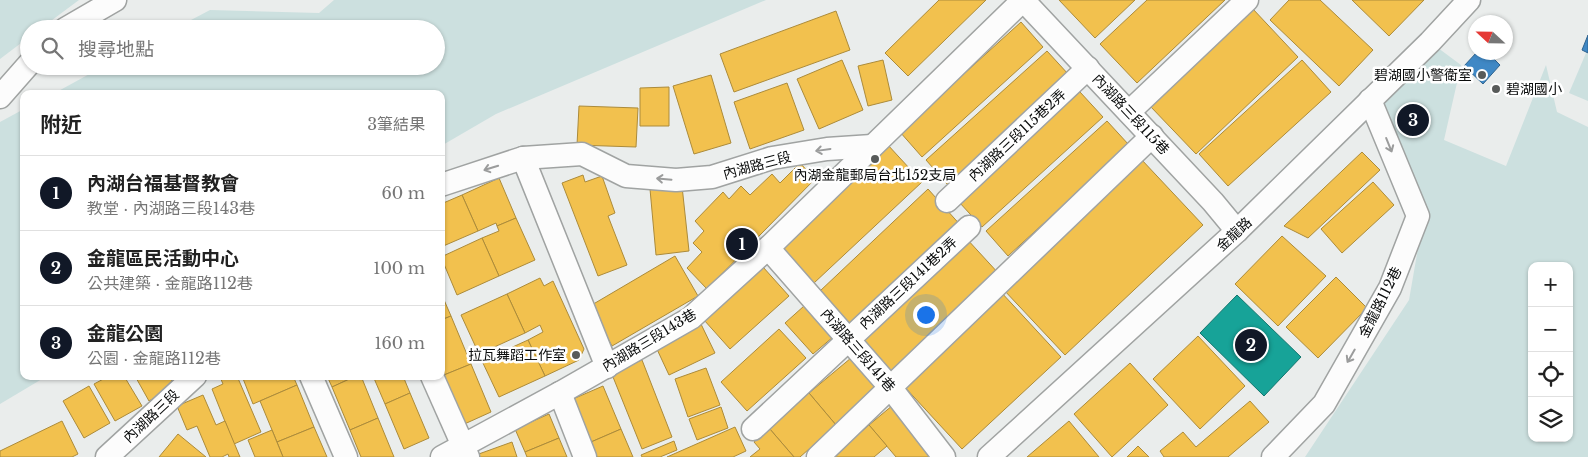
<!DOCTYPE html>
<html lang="zh-TW">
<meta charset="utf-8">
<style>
:root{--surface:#fff;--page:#f6f6f6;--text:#222;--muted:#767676;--line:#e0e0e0;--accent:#111827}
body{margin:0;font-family:"Libre Baskerville","Noto Sans TC",serif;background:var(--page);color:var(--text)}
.controls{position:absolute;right:15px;bottom:15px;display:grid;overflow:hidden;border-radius:10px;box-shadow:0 1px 4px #0004}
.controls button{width:45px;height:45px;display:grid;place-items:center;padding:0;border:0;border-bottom:1px solid var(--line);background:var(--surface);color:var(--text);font:25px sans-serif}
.compass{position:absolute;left:1468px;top:15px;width:45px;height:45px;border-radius:50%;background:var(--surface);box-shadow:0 1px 4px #0004;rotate:292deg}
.you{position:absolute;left:925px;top:314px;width:18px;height:18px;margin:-12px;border:4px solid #fff;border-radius:50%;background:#1a73e8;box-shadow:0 0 0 8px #1a73e833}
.badge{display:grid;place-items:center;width:32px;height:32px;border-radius:50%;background:var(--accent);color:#fff;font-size:16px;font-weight:700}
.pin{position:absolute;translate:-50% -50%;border:2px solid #fff;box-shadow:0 1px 5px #0006}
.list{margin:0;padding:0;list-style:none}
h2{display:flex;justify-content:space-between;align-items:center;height:65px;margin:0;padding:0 20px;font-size:21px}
h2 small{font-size:16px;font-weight:400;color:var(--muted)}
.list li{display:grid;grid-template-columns:32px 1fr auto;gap:15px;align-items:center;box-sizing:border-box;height:75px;padding:0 20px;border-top:1px solid var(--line)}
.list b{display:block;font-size:19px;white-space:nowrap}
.list p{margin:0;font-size:16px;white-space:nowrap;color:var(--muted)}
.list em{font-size:16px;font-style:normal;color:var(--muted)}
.icon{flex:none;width:28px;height:28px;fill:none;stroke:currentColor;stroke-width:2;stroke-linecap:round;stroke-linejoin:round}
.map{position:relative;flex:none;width:1588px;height:457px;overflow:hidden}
.search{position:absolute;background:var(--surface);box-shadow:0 1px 4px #0004;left:20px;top:20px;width:425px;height:55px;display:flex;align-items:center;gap:12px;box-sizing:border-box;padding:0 18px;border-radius:28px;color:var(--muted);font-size:19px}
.panel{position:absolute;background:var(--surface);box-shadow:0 1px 4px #0004;left:20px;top:90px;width:425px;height:290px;border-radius:10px}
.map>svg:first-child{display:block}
.green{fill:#cce0df;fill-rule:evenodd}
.homes{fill:#f2c14e;stroke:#ac8b3a}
.schools{fill:#3f88c5;stroke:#2f638e}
.public{fill:#17a398;stroke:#13766e}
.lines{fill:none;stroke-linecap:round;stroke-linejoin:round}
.minor-casing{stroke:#a0a3a2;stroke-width:25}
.minor{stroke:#fcfcfc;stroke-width:22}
.oneway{stroke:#9b9c9c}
.poi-dot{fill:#585b5a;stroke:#fff;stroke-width:2}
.labels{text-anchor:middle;stroke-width:5;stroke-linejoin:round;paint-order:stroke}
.poi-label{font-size:14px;fill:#0a0c0c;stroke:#fff;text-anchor:end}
.street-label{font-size:14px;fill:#0a0c0c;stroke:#fff}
</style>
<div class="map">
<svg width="1588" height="457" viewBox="0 0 1588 457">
<rect width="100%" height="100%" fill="#eaedec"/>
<g class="green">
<polygon points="0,0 79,0 40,29 29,29 29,37 0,59"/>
<polygon points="334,0 766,0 496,114 441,146 441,94 53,94 104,66 436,66 436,29 174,29 210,10 319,13"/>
<path d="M 1430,42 L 1461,65 L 1444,140 L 1506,166 L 1546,65 L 1557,112 L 1588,127 L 1588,457 L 1305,457 L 1409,300 L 1425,208 L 1370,100 ZM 1532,266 L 1569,266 L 1569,438 L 1532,438 Z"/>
<polygon points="1586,53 1588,54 1588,101 1569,93"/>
<polygon points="24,109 24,376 47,376 0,404 0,122"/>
</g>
<g class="homes">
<polygon points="939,0 986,0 908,76 885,53"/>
<polygon points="1059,0 1135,0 1095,38"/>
<polygon points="1147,0 1225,0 1137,83 1100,44"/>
<polygon points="1289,0 1320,0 1373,50 1339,86 1270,20"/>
<polygon points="1352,0 1424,0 1389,36"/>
<polygon points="1252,8 1298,57 1196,154 1150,106"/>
<polygon points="836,11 850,50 734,92 720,54"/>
<polygon points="1021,22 1043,47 922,157 900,132"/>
<polygon points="1047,51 1069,75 948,185 926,160"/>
<polygon points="842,60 863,110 819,129 797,79"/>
<polygon points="883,60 892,100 868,106 858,66"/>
<polygon points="1302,60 1331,92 1228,186 1199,154"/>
<polygon points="711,75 731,143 694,154 673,86"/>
<polygon points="787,83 804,130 750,149 734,102"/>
<polygon points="669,87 669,126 640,126 640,88"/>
<polygon points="1080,92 1103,117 982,227 959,202"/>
<polygon points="579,106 638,108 636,147 577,145"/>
<polygon points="1107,121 1129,145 1008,256 986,231"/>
<polygon points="887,144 922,182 814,283 778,245"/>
<polygon points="1362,152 1380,170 1308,238 1284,226"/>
<polygon points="1141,159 1203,225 1065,355 1003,289"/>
<polygon points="800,163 815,179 707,289 687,268 702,252 693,243 704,231 695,221 723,192 729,199 741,186 750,195 772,174 780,183"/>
<polygon points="583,175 585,182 602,176 615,213 608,216 627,265 598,276 562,183"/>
<polygon points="499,178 516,218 497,226 496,223 478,231 462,195"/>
<polygon points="1373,182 1394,205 1342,253 1321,229"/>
<polygon points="682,186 689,251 656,255 650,189"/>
<polygon points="928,189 963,228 855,329 820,291"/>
<polygon points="462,195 478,231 441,247 441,204"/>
<polygon points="516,218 535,260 499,276 482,238 499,231 497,226"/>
<polygon points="1282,236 1326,276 1278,326 1235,284"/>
<polygon points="482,238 499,276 457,295 441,257"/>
<polygon points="966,238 1000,275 893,377 858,340"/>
<polygon points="675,256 698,296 612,346 590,306"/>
<polygon points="763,267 789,296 730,349 704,320"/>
<polygon points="1336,277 1367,308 1318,358 1286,327"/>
<polygon points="540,278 544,286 553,281 584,349 579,360 545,376 528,340 543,332 540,325 525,333 507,294"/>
<polygon points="1000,291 1061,357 962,449 901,383"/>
<polygon points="441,293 451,316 441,320"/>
<polygon points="507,294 525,333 479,354 461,315"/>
<polygon points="804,306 833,337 813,354 785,323"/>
<polygon points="451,316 471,364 439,377 441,376 441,320"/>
<polygon points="700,322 715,353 669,375 655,345"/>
<polygon points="779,329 806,358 747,411 721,382"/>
<polygon points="1198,336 1245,386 1200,429 1153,379"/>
<polygon points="528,340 545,376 499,397 482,361"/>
<polygon points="851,358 878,389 836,425 809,393"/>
<polygon points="642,360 672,437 642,449 611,372"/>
<polygon points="1130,363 1168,405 1112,457 1074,414"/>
<polygon points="471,364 491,412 460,426 439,377"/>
<polygon points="706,368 720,405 688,417 675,379"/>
<polygon points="109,376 124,376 142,406 115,421 94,384"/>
<polygon points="135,376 169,376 175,386 149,401"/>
<polygon points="223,376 237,376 261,432 234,444 212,389 223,384 220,377"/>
<polygon points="242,376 293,376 297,385 253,404"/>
<polygon points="327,376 356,376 332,387"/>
<polygon points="356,376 361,376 378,418 350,430 332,387"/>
<polygon points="373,376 403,376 410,393 385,404"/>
<polygon points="297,385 314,427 277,442 260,401"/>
<polygon points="89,386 110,423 84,438 63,401"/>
<polygon points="603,386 621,429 591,442 573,399"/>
<polygon points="410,393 429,438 404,449 385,404"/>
<polygon points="809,393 836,425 800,457 794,457 769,428"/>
<polygon points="203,395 216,425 225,421 240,457 229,457 228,454 222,457 210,457 197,426 187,430 177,406"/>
<polygon points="1250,401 1269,422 1228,457 1164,457 1160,451 1183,432 1196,447"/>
<polygon points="893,405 935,457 896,457 869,425"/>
<polygon points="721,407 728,428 697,440 689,419"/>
<polygon points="549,414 559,438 525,452 515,429"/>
<polygon points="378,418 394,457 361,457 350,430"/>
<polygon points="62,421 78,454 72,457 0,457 0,451"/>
<polygon points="1069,421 1099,457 1027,457"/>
<polygon points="869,425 887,446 874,457 832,457"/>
<polygon points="314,427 327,457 283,457 277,442"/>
<polygon points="735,427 746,451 733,457 667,457"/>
<polygon points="769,428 794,457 750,457 760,449 754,442"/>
<polygon points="621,429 633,457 597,457 591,442"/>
<polygon points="272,430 283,457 255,457 248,440"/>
<polygon points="178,434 206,457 159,457"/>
<polygon points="559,438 567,457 527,457 525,452"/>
<polygon points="674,441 677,450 660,457 642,457 641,455"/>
<polygon points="512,442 517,457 477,457 476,455"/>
<polygon points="1138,446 1149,457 1127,457"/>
</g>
<g class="schools">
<polygon points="1588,35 1588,53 1582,50"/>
<polygon points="1477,52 1487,52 1500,65 1483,84 1464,66"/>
</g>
<polygon class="public" points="1237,295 1301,357 1264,396 1200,333"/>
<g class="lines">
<defs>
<g id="minor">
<polyline points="1023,0 1213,202 1237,231"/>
<polyline points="65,29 115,0"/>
<polyline points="0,97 29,64"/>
<polyline points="1129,112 1247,0"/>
<polyline points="523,158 607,367"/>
<polyline points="441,185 523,158 582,154 626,176 676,180 712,177 772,158 827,149 872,146"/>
<polyline points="947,201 1088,68"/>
<polyline points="768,248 890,387 944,457"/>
<polyline points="311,376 346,457"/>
<polyline points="432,376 468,457"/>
<polyline points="560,393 585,457"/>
<polyline points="753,429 969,227"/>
<polyline points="107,457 195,376"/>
<polyline points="442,457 560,393 691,318 768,248 1023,0"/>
<polyline points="818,457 1152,136"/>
<polyline points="989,457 1237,231 1430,42 1469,0"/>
<polyline points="1273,457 1324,404 1390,288 1418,216 1370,100"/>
</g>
</defs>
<use href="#minor" class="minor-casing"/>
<use href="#minor" class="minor"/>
</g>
<defs><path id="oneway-shaft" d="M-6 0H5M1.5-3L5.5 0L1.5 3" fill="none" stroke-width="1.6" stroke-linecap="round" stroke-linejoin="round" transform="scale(1.25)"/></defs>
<g class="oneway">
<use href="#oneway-shaft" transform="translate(1389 145) rotate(68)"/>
<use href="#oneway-shaft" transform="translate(823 150) rotate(172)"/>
<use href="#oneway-shaft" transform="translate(491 168) rotate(163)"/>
<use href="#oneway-shaft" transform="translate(664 179) rotate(-175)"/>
<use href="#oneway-shaft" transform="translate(1351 356) rotate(120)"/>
</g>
<g class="poi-dot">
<circle cx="1482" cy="75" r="5"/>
<circle cx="1496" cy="89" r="5"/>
<circle cx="875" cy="159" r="5"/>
<circle cx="576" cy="355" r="5"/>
</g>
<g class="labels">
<g class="poi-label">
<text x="1472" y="80">碧湖國小警衛室</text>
<text x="1506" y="94" text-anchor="start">碧湖國小</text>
<text x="875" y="180" text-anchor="middle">內湖金龍郵局台北152支局</text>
<text x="566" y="360">拉瓦舞蹈工作室</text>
</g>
<g class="street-label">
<text transform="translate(1131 114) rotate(47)" y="5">內湖路三段115巷</text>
<text transform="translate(1017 135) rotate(-43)" y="5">內湖路三段115巷2弄</text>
<text transform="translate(757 165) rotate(-15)" y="5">內湖路三段</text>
<text transform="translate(1234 234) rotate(-43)" y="5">金龍路</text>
<text transform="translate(908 283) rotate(-43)" y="5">內湖路三段141巷2弄</text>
<text transform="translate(1380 302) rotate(-63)" y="5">金龍路112巷</text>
<text transform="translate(649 340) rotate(-31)" y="5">內湖路三段143巷</text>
<text transform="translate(858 350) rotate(49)" y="5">內湖路三段141巷</text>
<text transform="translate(151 416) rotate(-43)" y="5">內湖路三段</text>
</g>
</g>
</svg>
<div class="controls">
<button>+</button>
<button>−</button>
<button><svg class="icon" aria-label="locate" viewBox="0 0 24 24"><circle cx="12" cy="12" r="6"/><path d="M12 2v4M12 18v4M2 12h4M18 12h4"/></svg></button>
<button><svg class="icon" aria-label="layers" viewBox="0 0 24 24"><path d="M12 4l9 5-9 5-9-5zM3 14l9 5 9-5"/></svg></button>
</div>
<svg class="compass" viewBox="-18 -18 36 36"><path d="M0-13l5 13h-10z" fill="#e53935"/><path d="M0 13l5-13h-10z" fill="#767676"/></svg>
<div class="you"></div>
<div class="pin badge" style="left:742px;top:244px">1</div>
<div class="pin badge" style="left:1251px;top:345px">2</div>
<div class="pin badge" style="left:1413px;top:120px">3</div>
<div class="search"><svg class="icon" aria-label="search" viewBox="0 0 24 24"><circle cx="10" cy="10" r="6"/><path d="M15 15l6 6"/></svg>搜尋地點</div>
<section class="panel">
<h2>附近<small>3筆結果</small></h2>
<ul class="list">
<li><span class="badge">1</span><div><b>內湖台福基督教會</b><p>教堂 · 內湖路三段143巷</p></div><em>60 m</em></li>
<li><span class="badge">2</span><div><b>金龍區民活動中心</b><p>公共建築 · 金龍路112巷</p></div><em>100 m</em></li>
<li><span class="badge">3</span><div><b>金龍公園</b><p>公園 · 金龍路112巷</p></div><em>160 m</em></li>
</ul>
</section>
</div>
